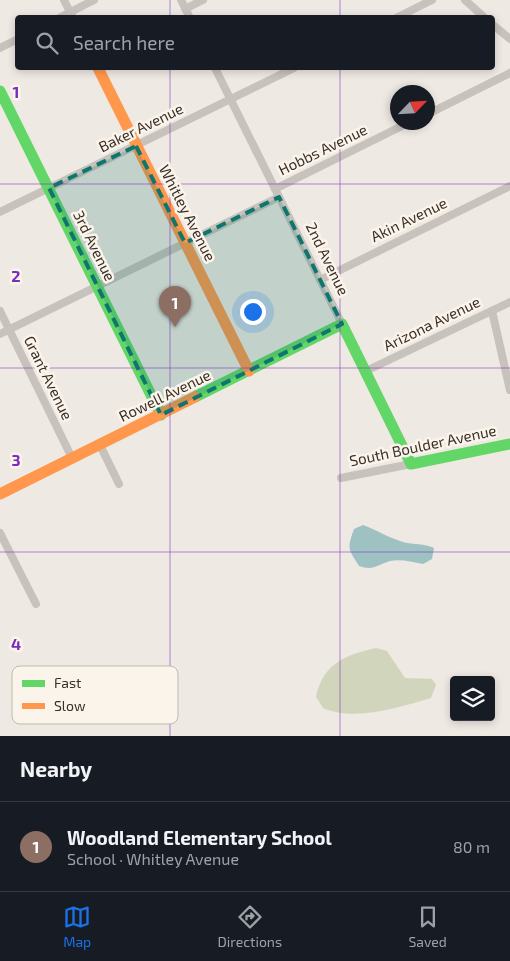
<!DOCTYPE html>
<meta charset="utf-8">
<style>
:root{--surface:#171b24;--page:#242831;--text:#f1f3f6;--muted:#9ea1a6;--line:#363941;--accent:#1a73e8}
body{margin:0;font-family:"Exo 2",sans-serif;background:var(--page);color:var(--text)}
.controls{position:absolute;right:15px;bottom:15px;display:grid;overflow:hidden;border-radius:5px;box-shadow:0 2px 8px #0003}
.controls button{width:45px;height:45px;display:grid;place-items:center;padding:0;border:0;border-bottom:1px solid var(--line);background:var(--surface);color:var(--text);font:25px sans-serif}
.compass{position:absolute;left:390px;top:85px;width:45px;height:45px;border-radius:50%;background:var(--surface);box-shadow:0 2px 8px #0003;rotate:65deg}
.you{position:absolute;left:252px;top:311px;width:18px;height:18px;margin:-12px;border:4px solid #fff;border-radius:50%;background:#1a73e8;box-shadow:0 0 0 8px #1a73e833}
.badge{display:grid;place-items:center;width:32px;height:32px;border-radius:50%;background:var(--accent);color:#fff;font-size:16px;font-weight:700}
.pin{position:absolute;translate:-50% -41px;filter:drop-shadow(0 1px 2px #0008)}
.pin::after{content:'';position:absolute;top:26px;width:18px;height:15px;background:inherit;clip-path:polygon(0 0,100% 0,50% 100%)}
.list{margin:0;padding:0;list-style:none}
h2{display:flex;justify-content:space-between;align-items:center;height:65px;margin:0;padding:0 20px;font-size:21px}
h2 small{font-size:16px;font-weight:400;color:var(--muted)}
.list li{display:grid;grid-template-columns:32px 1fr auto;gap:15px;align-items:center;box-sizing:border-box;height:90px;padding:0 20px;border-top:1px solid var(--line)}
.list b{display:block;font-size:19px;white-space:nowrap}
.list p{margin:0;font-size:16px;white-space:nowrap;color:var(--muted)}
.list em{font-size:16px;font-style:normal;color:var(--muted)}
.icon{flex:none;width:28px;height:28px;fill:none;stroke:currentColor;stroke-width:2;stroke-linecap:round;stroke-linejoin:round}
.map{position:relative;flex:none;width:510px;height:736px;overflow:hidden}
.search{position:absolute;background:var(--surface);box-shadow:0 2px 8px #0003;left:15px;right:15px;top:15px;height:55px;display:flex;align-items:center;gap:12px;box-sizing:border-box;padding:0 18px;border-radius:5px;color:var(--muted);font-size:19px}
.sheet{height:155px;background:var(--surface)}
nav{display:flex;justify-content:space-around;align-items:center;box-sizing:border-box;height:70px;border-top:1px solid var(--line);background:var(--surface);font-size:14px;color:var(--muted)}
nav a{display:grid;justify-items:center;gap:2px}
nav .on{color:var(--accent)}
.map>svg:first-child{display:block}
.green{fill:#d0d5bc}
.water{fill:#9ec1c1}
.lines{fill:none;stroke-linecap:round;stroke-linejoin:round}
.street{stroke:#c8c2bc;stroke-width:8}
.fast{stroke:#63d668;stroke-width:11}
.slow{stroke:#ff974d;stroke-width:11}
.marked{fill:#0f766e;fill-opacity:0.2;stroke:#0f766e;stroke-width:4;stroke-dasharray:10 6;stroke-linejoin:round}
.grid{fill:none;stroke:#7b2cbf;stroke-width:1;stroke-opacity:0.55}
.labels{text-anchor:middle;stroke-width:5;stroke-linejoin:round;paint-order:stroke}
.street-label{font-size:15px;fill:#3a2f29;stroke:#fbf4eb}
.key{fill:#fbf4eb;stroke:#c1b9b1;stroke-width:1}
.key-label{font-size:14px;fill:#3a2f29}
.grid-label{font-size:16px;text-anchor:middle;font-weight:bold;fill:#7b2cbf;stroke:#fbf4eb;stroke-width:5;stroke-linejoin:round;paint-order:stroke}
</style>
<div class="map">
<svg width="510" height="736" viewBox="0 0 510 736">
<rect width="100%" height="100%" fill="#efe9e3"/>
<path class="green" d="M 376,648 L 387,651 L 405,678 L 432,679 L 436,685 L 431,698 C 400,707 354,722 323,708 L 316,697 C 323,663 346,655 376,648 Z"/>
<path class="water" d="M 363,525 C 377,530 389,538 403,542 C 414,545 424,543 434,548 L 432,559 L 423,564 C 412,562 401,559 390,561 C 377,565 373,571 359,566 C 348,548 347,549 354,529 Z"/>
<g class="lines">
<g class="street">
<polyline points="64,0 73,18"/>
<polyline points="181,0 190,18"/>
<polyline points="465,0 485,18"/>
<polyline points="185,9 203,0"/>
<polyline points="59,18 94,0"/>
<polyline points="396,18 432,0"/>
<polyline points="492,24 510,39"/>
<polyline points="0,48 18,39"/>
<polyline points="215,68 342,324"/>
<polyline points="428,114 510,73"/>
<polyline points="275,189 410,122"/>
<polyline points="0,212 294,68"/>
<polyline points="320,280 510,186"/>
<polyline points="0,311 72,458"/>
<polyline points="492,311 510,390"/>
<polyline points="0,334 279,197"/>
<polyline points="366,371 510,302"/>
<polyline points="100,445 119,484"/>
<polyline points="341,478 411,464"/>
<polyline points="0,533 36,604"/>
</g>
<g class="fast">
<polyline points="0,91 161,415"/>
<polyline points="195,397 342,324 411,464 510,444"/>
</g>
<g class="slow">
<polyline points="98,68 249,371"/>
<polyline points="0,494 195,397"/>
</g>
</g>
<path class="marked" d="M 136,146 L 185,243 L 279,197 L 342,324 L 161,415 L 49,188 Z"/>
<path class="grid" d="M 170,0 L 170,18M 340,0 L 340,18M 170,68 L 170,736M 340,68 L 340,736M 0,184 L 510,184M 0,368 L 510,368M 0,552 L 510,552"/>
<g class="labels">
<g class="street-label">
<text transform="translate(141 128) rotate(-26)" y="5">Baker Avenue</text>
<text transform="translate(323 150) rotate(-26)" y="5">Hobbs Avenue</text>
<text transform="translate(187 213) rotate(63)" y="5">Whitley Avenue</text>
<text transform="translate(409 220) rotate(-26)" y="5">Akin Avenue</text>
<text transform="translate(94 246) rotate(64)" y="5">3rd Avenue</text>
<text transform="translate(327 259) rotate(64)" y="5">2nd Avenue</text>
<text transform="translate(432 324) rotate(-26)" y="5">Arizona Avenue</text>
<text transform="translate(48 378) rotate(64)" y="5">Grant Avenue</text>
<text transform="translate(165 396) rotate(-26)" y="5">Rowell Avenue</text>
<text transform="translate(423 446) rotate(-12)" y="5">South Boulder Avenue</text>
</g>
</g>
<rect x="12" y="666" width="166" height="58" rx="8" class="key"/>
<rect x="22" y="680" width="23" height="7" fill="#63d668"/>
<rect x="22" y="703" width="23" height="6" fill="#ff974d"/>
<g class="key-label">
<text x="54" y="688">Fast</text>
<text x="54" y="711">Slow</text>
</g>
<g class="grid-label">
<text x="16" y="98">1</text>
<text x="16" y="282">2</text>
<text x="16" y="466">3</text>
<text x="16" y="650">4</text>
</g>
</svg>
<div class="controls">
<button><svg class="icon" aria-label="layers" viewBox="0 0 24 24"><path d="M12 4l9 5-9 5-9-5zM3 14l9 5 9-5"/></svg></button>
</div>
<svg class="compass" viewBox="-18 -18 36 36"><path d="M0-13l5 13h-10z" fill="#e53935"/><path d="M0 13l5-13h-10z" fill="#9ea1a6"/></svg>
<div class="you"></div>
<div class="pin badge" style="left:175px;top:327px;background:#8d6e63">1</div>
<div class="search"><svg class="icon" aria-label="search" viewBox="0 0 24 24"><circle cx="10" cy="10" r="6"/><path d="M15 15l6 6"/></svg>Search here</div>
</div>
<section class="sheet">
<h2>Nearby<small></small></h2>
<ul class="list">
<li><span class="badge" style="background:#8d6e63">1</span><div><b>Woodland Elementary School</b><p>School · Whitley Avenue</p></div><em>80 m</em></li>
</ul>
</section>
<nav>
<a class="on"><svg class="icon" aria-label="map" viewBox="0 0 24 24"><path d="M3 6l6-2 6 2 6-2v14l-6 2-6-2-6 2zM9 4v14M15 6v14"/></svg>Map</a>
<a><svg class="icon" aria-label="directions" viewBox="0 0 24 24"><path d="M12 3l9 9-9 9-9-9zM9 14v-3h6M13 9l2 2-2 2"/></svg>Directions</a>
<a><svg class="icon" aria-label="saved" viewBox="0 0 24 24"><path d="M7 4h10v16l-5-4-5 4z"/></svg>Saved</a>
</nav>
